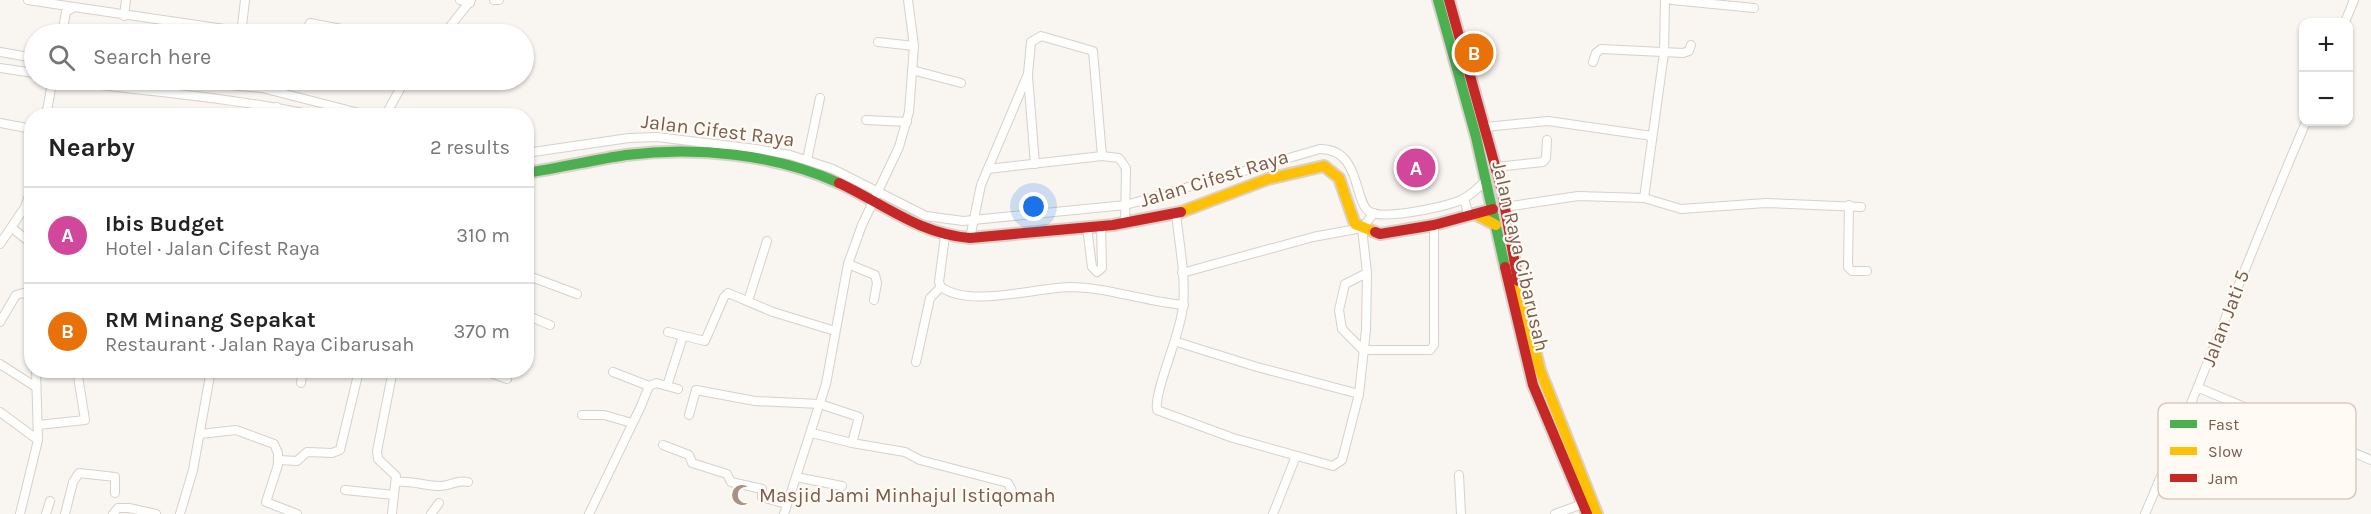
<!DOCTYPE html>
<meta charset="utf-8">
<style>
:root{--surface:#fff;--page:#f6f6f6;--text:#222;--muted:#767676;--line:#e0e0e0;--accent:#d93025}
body{margin:0;font-family:Karla,sans-serif;background:var(--page);color:var(--text)}
.controls{position:absolute;right:18px;top:18px;display:grid;overflow:hidden;border-radius:12px;box-shadow:0 2px 4px #0004}
.controls button{width:54px;height:54px;display:grid;place-items:center;padding:0;border:0;border-bottom:2px solid var(--line);background:var(--surface);color:var(--text);font:30px sans-serif}
.you{position:absolute;left:1034px;top:207px;width:21px;height:21px;margin:-15px;border:4px solid #fff;border-radius:50%;background:#1a73e8;box-shadow:0 0 0 9px #1a73e833}
.badge{display:grid;place-items:center;width:39px;height:39px;border-radius:50%;background:var(--accent);color:#fff;font-size:20px;font-weight:700}
.pin{position:absolute;translate:-50% -50%;border:3px solid #fff;box-shadow:0 2px 6px #0006}
.list{margin:0;padding:0;list-style:none}
h2{display:flex;justify-content:space-between;align-items:center;height:78px;margin:0;padding:0 24px;font-size:26px}
h2 small{font-size:20px;font-weight:400;color:var(--muted)}
.list li{display:grid;grid-template-columns:39px 1fr auto;gap:18px;align-items:center;box-sizing:border-box;height:96px;padding:0 24px;border-top:2px solid var(--line)}
.list b{display:block;font-size:22px;white-space:nowrap}
.list p{margin:0;font-size:20px;white-space:nowrap;color:var(--muted)}
.list em{font-size:20px;font-style:normal;color:var(--muted)}
.icon{flex:none;width:33px;height:33px;fill:none;stroke:currentColor;stroke-width:2;stroke-linecap:round;stroke-linejoin:round}
.map{position:relative;flex:none;width:2371px;height:514px;overflow:hidden}
.search{position:absolute;background:var(--surface);box-shadow:0 2px 4px #0004;left:24px;top:24px;width:510px;height:66px;display:flex;align-items:center;gap:15px;box-sizing:border-box;padding:0 21px;border-radius:33px;color:var(--muted);font-size:22px}
.panel{position:absolute;background:var(--surface);box-shadow:0 2px 4px #0004;left:24px;top:108px;width:510px;height:270px;border-radius:24px}
.map>svg:first-child{display:block}
.lines{fill:none;stroke-linecap:round;stroke-linejoin:round}
.street-casing{stroke:#d7d1cb;stroke-width:10}
.fast-casing{stroke:#d9d2cb;stroke-width:14}
.slow-casing{stroke:#d9d2cb;stroke-width:14}
.jam-casing{stroke:#d9d2cb;stroke-width:14}
.street{stroke:#fefefd;stroke-width:8}
.fast{stroke:#4caf50;stroke-width:10}
.slow{stroke:#ffc107;stroke-width:10}
.jam{stroke:#c62828;stroke-width:10}
.labels{text-anchor:middle;stroke-width:4.5;stroke-linejoin:round;paint-order:stroke}
.street-label{font-size:20px;fill:#7a5c4d;stroke:#fffaf3}
.poi-label{font-size:20px;fill:#7a5c4d;stroke:#fffaf3;text-anchor:start}
.key{fill:#fffaf3;stroke:#d7cbc1;stroke-width:1.5}
.key-label{font-size:16px;fill:#7a5c4d}
</style>
<div class="map">
<svg width="2371" height="514" viewBox="0 0 2371 514">
<rect width="100%" height="100%" fill="#f9f5f0"/>
<g class="lines">
<defs>
<g id="street">
<polyline points="28,0 74,7"/>
<polyline points="460,0 470,3"/>
<polyline points="494,0 499,0"/>
<polyline points="1672,0 1754,8"/>
<polyline points="124,16 126,0"/>
<polyline points="2345,22 2354,0"/>
<polyline points="62,34 66,12 74,7 238,31 242,26 245,0"/>
<polyline points="305,34 310,23 368,34"/>
<polyline points="444,34 471,0"/>
<polyline points="878,42 914,46"/>
<polyline points="0,52 34,58"/>
<polyline points="1593,62 1596,53 1601,49 1683,53 1689,51 1691,45"/>
<polyline points="0,68 34,73"/>
<polyline points="912,70 961,83"/>
<polyline points="1028,76 1035,164"/>
<path d="M 63,80 C 147,92 233,97 316,116"/>
<polyline points="173,80 262,88 371,116"/>
<polyline points="273,91 275,80"/>
<polyline points="46,116 52,83"/>
<polyline points="270,116 277,107"/>
<polyline points="385,116 405,80"/>
<polyline points="866,120 907,122"/>
<polyline points="0,123 32,129"/>
<polyline points="1485,127 1548,121 1652,136"/>
<path d="M 526,153 L 629,138 L 657,137 L 756,149 L 790,155 L 833,169 L 926,216 L 963,221 L 1126,205 L 1320,149 C 1362,149 1353,203 1370,212 C 1385,220 1441,207 1456,202 C 1468,198 1477,189 1486,180"/>
<polyline points="807,160 820,98"/>
<polyline points="1496,167 1543,162 1546,158 1547,140"/>
<polyline points="988,169 1102,156 1119,158 1126,168 1125,223"/>
<polyline points="1644,198 1664,53 1665,0"/>
<polyline points="1464,199 1469,216"/>
<polyline points="1849,205 1848,267 1852,271 1867,271"/>
<polyline points="1505,207 1578,196 1644,198 1681,209 1766,203 1861,207"/>
<path d="M 1176,213 C 1179,243 1186,276 1183,306 C 1181,334 1154,390 1157,410 L 1233,438 L 1333,466 L 1342,460 L 1359,394 L 1366,330 L 1367,273 L 1362,228"/>
<polyline points="1087,227 1092,267 1097,272 1102,268 1101,226"/>
<polyline points="12,228 32,244"/>
<path d="M 945,236 L 939,282 L 941,287 C 970,308 1034,288 1069,287 C 1108,287 1145,302 1184,305"/>
<polyline points="970,238 981,185 1028,74 1031,42 1041,36 1093,51 1102,156"/>
<polyline points="0,244 25,207 32,188"/>
<polyline points="848,264 875,275 877,283 874,300"/>
<polyline points="1182,273 1313,237 1362,228 1374,213"/>
<polyline points="1367,273 1345,284 1339,310 1342,329 1363,350 1430,350 1434,345 1434,225"/>
<polyline points="526,275 577,294"/>
<polyline points="748,301 767,241"/>
<polyline points="526,315 550,325"/>
<polyline points="0,322 16,295 23,293 32,297"/>
<polyline points="668,332 705,341 724,297 728,293 773,312 835,331"/>
<polyline points="1177,342 1257,367 1359,394"/>
<polyline points="916,362 930,298 941,287"/>
<polyline points="0,364 36,387"/>
<polyline points="483,370 507,379"/>
<polyline points="613,372 649,386"/>
<polyline points="301,383 303,370"/>
<polyline points="667,386 683,336"/>
<polyline points="2199,388 2371,460"/>
<polyline points="0,412 38,440"/>
<polyline points="582,415 604,415 632,423"/>
<polyline points="689,415 696,390 755,401 820,404 859,417 852,443"/>
<polyline points="38,425 85,420 77,370"/>
<polyline points="812,433 852,443 905,452 920,460 1008,483 1012,491"/>
<polyline points="200,434 236,430 274,444 278,453 278,465 266,502 297,514"/>
<polyline points="663,445 689,455 692,463 727,474 731,482 762,489 762,497 786,504"/>
<polyline points="279,460 297,461 307,452 332,453 340,450 357,379"/>
<polyline points="1459,475 1461,514"/>
<polyline points="796,477 842,486"/>
<path d="M 396,482 C 412,480 424,486 440,486 C 451,486 457,479 468,482"/>
<polyline points="345,490 394,495"/>
<polyline points="20,514 38,440 36,370"/>
<polyline points="46,514 50,501"/>
<polyline points="65,514 73,482 79,473 115,477 115,493"/>
<polyline points="113,514 118,508 129,508 156,514"/>
<polyline points="180,514 193,470 211,370"/>
<polyline points="392,514 396,476 378,459 377,451 393,370"/>
<polyline points="431,514 439,503"/>
<polyline points="589,514 641,406 649,386 656,383 678,389"/>
<polyline points="784,514 826,384 848,264 862,225 899,147 909,112 914,46 908,0"/>
<polyline points="1273,514 1296,456"/>
<polyline points="1555,514 1585,503"/>
<path d="M 2145,514 C 2201,384 2250,252 2306,122"/>
</g>
<g id="fast">
<polyline points="1438,0 1476,137 1505,267"/>
<path d="M 526,173 C 560,168 593,160 626,155 C 696,146 775,154 839,183"/>
</g>
<g id="slow">
<polyline points="1181,212 1268,179 1324,166 1339,178 1355,224 1375,232"/>
<polyline points="1475,214 1496,225"/>
<polyline points="1518,281 1540,370 1597,514"/>
</g>
<g id="jam">
<polyline points="1449,0 1502,191 1518,281"/>
<path d="M 839,183 C 884,204 919,234 970,238 L 1113,225 L 1181,212"/>
<polyline points="1375,232 1380,234 1434,225 1493,209"/>
<polyline points="1505,267 1533,385 1587,514"/>
</g>
</defs>
<use href="#street" class="street-casing"/>
<use href="#fast" class="fast-casing"/>
<use href="#slow" class="slow-casing"/>
<use href="#jam" class="jam-casing"/>
<use href="#street" class="street"/>
<use href="#fast" class="fast"/>
<use href="#slow" class="slow"/>
<use href="#jam" class="jam"/>
</g>
<defs>
<symbol id="mosque-bare" viewBox="-9 -9 18 18"><path d="M3.5-4.9A6 6 0 1 0 3.5 4.9A5 5 0 1 1 3.5-4.9Z" fill="#a69286" stroke="#fffaf3" stroke-width="2.5" paint-order="stroke"/></symbol>
</defs>
<g fill-rule="evenodd">
<use href="#mosque-bare" x="727" y="480" width="30" height="30"/>
</g>
<g class="labels">
<g class="street-label">
<text transform="translate(718 130) rotate(7)" y="7">Jalan Cifest Raya</text>
<text transform="translate(1214 178) rotate(-17)" y="7">Jalan Cifest Raya</text>
<text transform="translate(1521 256) rotate(77)" y="7">Jalan Raya Cibarusah</text>
<text transform="translate(2225 318) rotate(-69)" y="7">Jalan Jati 5</text>
</g>
<g class="poi-label">
<text x="759" y="502">Masjid Jami Minhajul Istiqomah</text>
</g>
</g>
<rect x="2158" y="403" width="198" height="96" rx="9" class="key"/>
<rect x="2170" y="420" width="27" height="8" fill="#4caf50"/>
<rect x="2170" y="447" width="27" height="8" fill="#ffc107"/>
<rect x="2170" y="474" width="27" height="8" fill="#c62828"/>
<g class="key-label">
<text x="2208" y="430">Fast</text>
<text x="2208" y="457">Slow</text>
<text x="2208" y="484">Jam</text>
</g>
</svg>
<div class="controls">
<button>+</button>
<button>−</button>
</div>
<div class="you"></div>
<div class="pin badge" style="left:1416px;top:168px;background:#d1479c">A</div>
<div class="pin badge" style="left:1474px;top:53px;background:#e8710a">B</div>
<div class="search"><svg class="icon" aria-label="search" viewBox="0 0 24 24"><circle cx="10" cy="10" r="6"/><path d="M15 15l6 6"/></svg>Search here</div>
<section class="panel">
<h2>Nearby<small>2 results</small></h2>
<ul class="list">
<li><span class="badge" style="background:#d1479c">A</span><div><b>Ibis Budget</b><p>Hotel · Jalan Cifest Raya</p></div><em>310 m</em></li>
<li><span class="badge" style="background:#e8710a">B</span><div><b>RM Minang Sepakat</b><p>Restaurant · Jalan Raya Cibarusah</p></div><em>370 m</em></li>
</ul>
</section>
</div>
